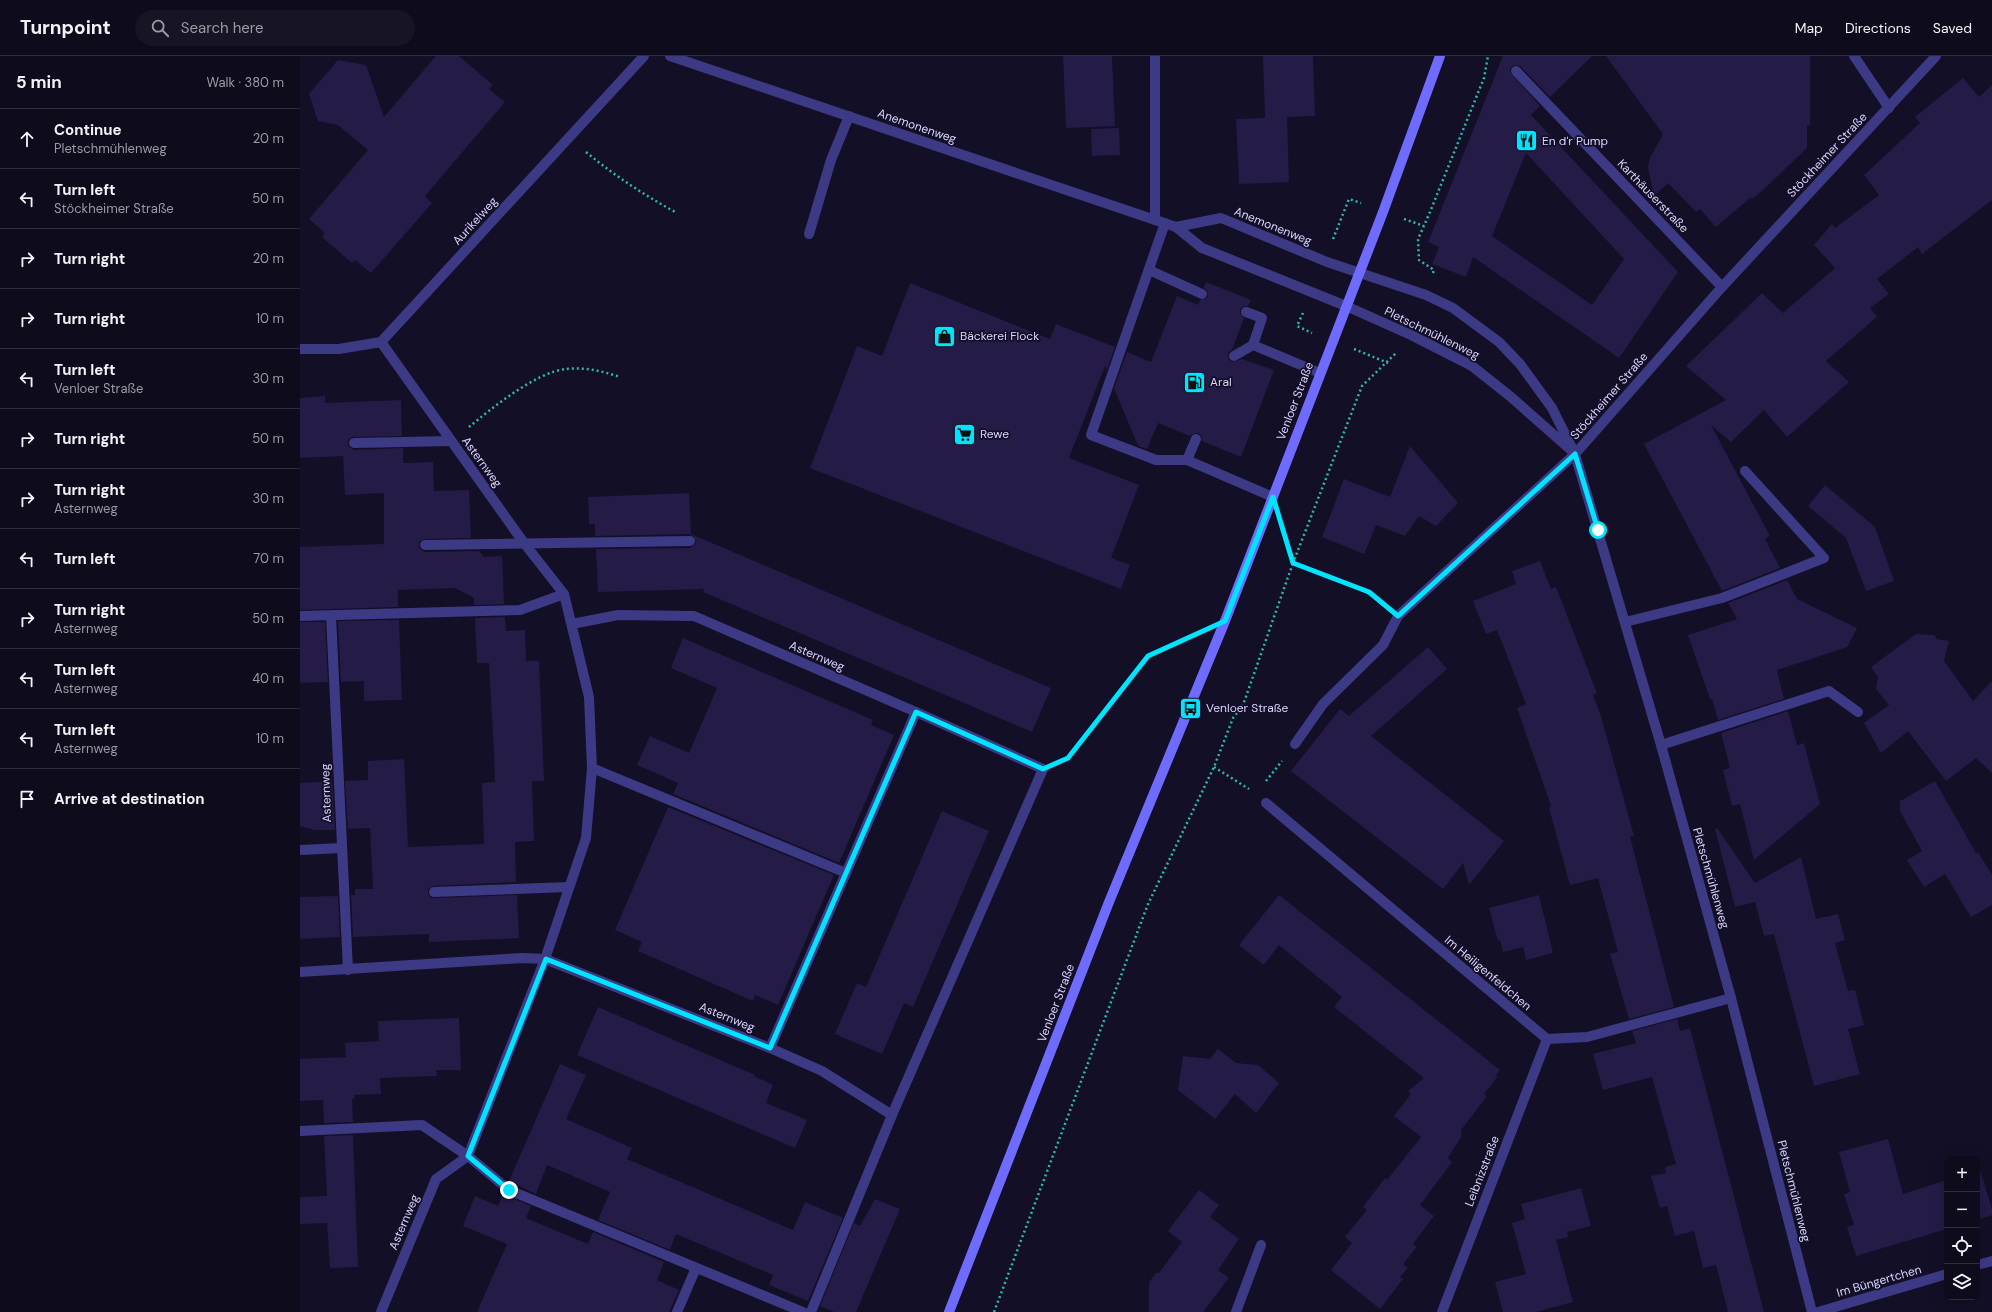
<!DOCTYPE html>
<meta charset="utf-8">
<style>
:root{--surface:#0e0b1c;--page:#171425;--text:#f1f3f6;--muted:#9b9ba3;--line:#2e2b3b}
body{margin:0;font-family:"DM Sans",sans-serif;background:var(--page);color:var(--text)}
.controls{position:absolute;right:12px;bottom:12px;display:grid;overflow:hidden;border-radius:8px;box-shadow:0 4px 16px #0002}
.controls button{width:36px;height:36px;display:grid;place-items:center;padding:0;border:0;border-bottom:1px solid var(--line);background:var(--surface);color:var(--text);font:20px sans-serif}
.stop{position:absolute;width:12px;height:12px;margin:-9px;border:3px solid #00e5ff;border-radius:50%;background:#fff}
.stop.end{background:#00e5ff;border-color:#fff;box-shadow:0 1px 4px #0008}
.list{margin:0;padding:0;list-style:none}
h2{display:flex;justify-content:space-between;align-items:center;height:52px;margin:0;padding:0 16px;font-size:17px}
h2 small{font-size:13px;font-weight:400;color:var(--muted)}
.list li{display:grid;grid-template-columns:26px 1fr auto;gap:12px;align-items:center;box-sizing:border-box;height:60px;padding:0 16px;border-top:1px solid var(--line)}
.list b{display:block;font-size:15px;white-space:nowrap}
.list p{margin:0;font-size:13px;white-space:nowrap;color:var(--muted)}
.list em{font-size:13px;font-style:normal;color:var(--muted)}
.icon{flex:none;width:22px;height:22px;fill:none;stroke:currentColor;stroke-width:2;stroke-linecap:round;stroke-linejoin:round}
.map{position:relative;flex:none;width:1692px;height:1256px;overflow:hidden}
header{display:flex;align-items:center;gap:24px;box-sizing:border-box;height:56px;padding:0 20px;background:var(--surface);border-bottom:1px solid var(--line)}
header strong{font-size:19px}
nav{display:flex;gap:22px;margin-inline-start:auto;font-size:14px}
.search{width:280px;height:36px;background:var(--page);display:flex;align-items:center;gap:10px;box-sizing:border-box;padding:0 14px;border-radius:22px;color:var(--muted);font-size:15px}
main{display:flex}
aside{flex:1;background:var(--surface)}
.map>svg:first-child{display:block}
.building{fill:#241b47;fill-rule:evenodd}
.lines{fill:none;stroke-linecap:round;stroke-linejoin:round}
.path{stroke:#2fb8b0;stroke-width:2.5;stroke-dasharray:2 3;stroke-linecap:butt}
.lane{stroke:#3d3a85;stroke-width:10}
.street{stroke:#3d3a85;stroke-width:10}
.secondary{stroke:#6f6bff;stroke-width:10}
.route{stroke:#00e5ff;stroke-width:5}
.labels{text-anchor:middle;stroke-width:3.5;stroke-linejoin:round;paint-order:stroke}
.street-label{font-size:12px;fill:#d9d4ff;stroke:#130f26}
.poi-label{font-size:12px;fill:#d9d4ff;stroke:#130f26;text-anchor:start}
</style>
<header>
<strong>Turnpoint</strong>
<div class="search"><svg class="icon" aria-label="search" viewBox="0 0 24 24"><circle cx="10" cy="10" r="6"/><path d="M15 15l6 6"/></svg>Search here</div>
<nav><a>Map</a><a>Directions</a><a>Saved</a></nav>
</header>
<main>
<aside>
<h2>5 min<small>Walk · 380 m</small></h2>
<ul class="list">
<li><svg class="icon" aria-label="ahead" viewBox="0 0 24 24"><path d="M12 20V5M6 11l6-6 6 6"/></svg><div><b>Continue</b><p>Pletschmühlenweg</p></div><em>20 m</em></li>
<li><svg class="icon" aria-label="left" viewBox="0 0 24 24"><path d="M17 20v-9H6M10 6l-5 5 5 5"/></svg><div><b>Turn left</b><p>Stöckheimer Straße</p></div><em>50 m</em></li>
<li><svg class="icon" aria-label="right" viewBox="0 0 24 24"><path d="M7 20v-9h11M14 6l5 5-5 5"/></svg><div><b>Turn right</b></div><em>20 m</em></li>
<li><svg class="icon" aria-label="right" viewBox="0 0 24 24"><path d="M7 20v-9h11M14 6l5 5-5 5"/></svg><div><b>Turn right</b></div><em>10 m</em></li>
<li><svg class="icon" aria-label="left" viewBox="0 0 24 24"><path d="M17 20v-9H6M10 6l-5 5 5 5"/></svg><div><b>Turn left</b><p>Venloer Straße</p></div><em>30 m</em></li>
<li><svg class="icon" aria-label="right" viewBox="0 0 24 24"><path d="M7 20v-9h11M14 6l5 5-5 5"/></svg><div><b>Turn right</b></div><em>50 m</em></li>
<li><svg class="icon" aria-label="right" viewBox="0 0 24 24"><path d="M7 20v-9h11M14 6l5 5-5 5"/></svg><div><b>Turn right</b><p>Asternweg</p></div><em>30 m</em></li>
<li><svg class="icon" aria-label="left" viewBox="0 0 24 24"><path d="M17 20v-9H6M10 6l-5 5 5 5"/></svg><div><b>Turn left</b></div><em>70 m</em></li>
<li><svg class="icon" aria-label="right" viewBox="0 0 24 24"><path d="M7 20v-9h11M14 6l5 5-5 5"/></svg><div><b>Turn right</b><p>Asternweg</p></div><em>50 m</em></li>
<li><svg class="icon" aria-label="left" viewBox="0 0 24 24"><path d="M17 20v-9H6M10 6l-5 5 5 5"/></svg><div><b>Turn left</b><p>Asternweg</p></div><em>40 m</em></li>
<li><svg class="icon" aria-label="left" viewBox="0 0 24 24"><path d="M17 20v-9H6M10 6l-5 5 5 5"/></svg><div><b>Turn left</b><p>Asternweg</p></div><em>10 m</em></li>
<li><svg class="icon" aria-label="arrive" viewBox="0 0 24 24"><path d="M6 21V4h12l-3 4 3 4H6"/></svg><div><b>Arrive at destination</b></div></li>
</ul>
</aside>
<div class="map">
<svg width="1692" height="1256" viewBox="0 0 1692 1256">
<rect width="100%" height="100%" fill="#130f26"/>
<g class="building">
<polygon points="136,0 159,0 193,29 189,33 205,46 125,140 132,147 71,217 55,204 52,207 22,181 25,177 9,163 68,94 38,69 18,65 9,38 38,4 66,9 84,61"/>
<polygon points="763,0 812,0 815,70 766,72"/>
<polygon points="963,0 1013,0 1015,60 987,61 989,126 939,128 936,63 965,62"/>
<path d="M 1203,0 L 1292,0 L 1250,41 L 1220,10 L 1214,9 L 1210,13 L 1210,16 L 1240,50 L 1231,59 L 1378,216 L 1319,302 L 1173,201 L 1166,221 L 1132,208 L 1139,191 L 1128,186 ZM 1226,97 L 1324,203 L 1292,249 L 1192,180 Z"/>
<polygon points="1306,0 1510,0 1510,69 1507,69 1507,92 1463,134 1452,143 1451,141 1416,171 1400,153 1396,156 1368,127 1354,140 1348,111 1350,102 1363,78"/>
<polygon points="1663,22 1679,41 1692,29 1692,144 1622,198 1618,191 1577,223 1589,238 1570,252 1577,261 1526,305 1549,326 1487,381 1464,354 1431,386 1411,369 1470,480 1465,483 1480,512 1422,535 1344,388 1426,344 1386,310 1462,237 1483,257 1535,212 1514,189 1532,168 1535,172 1579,139 1564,119 1620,67 1615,61"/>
<polygon points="819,72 820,99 792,100 791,73"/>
<polygon points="906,226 951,244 948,250 945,250 940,253 940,257 944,262 932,294 928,297 929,304 934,306 942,303 974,314 941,401 902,385 901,379 898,377 892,378 890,380 858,367 847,393 838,390 814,332 827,296 851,306 877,240 898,249 900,244 905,243 908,240 907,235 904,232"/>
<polygon points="610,227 750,283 756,268 815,291 807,314 805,310 769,402 839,429 811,502 830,509 821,533 510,412 557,290 582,300"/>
<polygon points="25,340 25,347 101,344 102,380 53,381 48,384 48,390 54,394 103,392 103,407 133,406 134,435 169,434 171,482 125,483 119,486 119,492 125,496 179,495 184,501 202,500 204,548 174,549 174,542 155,532 98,534 98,551 0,554 0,491 84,488 84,437 45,439 43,400 0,402 0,342"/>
<polygon points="1110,390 1158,447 1136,470 1119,460 1105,480 1076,469 1064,498 1022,481 1044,423 1090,441"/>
<polygon points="1525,429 1575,471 1594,525 1566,535 1546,482 1508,450"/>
<polygon points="389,437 391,478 751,632 732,676 403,536 404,533 298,536 296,493 390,492 395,488 396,485 393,480 390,478 295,480 295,468 289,468 288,441"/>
<polygon points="1240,505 1251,533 1256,531 1297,637 1293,639 1301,660 1334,780 1330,781 1374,951 1329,963 1310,898 1318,896 1298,822 1270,829 1249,752 1251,750 1217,652 1226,648 1197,574 1186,578 1173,545 1216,528 1212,515"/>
<polygon points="1487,524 1497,543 1557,572 1547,591 1477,614 1484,643 1418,664 1412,643 1410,643 1388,579 1437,563 1428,547"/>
<polygon points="205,561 206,575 225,574 226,605 239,605 244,725 232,725 234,785 215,786 216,826 134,830 128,833 128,837 131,842 134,842 217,839 219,882 129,886 129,878 53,881 51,839 55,839 55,833 73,833 70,772 48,773 45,725 68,724 68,705 104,703 108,791 184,788 182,727 195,726 194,697 189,607 177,607 175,562"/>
<polygon points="99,564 102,644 64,645 64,625 41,626 38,565"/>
<polygon points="0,566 25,566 28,626 0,627"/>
<polygon points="1616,578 1634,579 1637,583 1649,585 1644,605 1673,645 1692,625 1692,717 1676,702 1646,725 1608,675 1581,697 1564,667 1589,649 1576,633 1578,621 1571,611"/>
<polygon points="383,582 573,664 571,669 594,679 539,807 373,738 378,727 337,709 350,680 389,697 417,632 371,612"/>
<polygon points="1128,591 1147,613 1071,680 1204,785 1169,829 1163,807 1143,833 991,715 1040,653 1049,660"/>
<polygon points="1488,655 1497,689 1504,687 1520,748 1454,804 1440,748 1432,750 1423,714 1430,712 1421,677"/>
<polygon points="32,725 35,774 14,774 0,770 0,727"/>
<polygon points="1635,725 1676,797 1678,796 1692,819 1692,849 1671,861 1645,818 1624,831 1607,804 1622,795 1600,755 1600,745"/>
<polygon points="368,751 534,819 478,949 455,939 453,945 338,895 342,886 315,874"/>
<polygon points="642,755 689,775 613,951 604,947 582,998 535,978 557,927 566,931"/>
<polygon points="1417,772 1455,827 1501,801 1516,863 1538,858 1545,884 1535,887 1548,935 1555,934 1564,969 1548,973 1560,1018 1514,1030 1474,878 1464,880 1455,846 1435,851 1415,773"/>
<polygon points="979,839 1200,1014 1196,1019 1198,1020 1184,1038 1187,1040 1161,1074 1161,1081 1148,1102 1152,1106 1120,1149 1134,1160 1113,1188 1117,1191 1103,1208 1108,1212 1100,1221 1103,1223 1080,1253 1031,1214 1052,1187 1045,1181 1067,1154 1063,1151 1085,1122 1087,1124 1121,1081 1094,1060 1111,1038 1108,1035 1124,1022 1034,951 1042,941 979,889 964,909 939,889"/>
<polygon points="1239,839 1253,897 1226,904 1223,891 1203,896 1200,884 1198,885 1189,852"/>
<polygon points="38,840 40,881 0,883 0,841"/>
<polygon points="298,951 455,1019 454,1020 473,1029 466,1047 507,1064 495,1092 277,999"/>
<polygon points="159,962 161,1014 136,1014 137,1020 80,1022 81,1038 54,1039 55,1043 52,1043 53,1066 24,1067 23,1044 0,1045 0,1003 46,1001 45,987 79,985 78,965"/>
<polygon points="1377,963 1380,975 1390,972 1464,1256 1428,1256 1416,1209 1403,1212 1394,1175 1375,1180 1367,1150 1360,1152 1351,1120 1366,1117 1365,1111 1376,1108 1352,1021 1303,1034 1293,998 1336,987 1332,975"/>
<polygon points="918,993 936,1007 958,1009 979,1027 956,1057 935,1038 915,1063 878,1034 883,1000 910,1003"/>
<polygon points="260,1008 286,1019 266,1063 332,1092 327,1103 493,1174 505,1146 543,1162 508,1245 469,1229 473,1219 376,1178 370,1194 298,1164 310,1136 247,1109 236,1138 209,1125"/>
<polygon points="53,1079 58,1211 30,1212 27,1167 0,1168 0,1141 27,1140 24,1080"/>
<polygon points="1588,1083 1603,1138 1647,1124 1647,1173 1556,1200 1547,1171 1554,1169 1544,1138 1550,1136 1539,1096"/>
<polygon points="1680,1114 1692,1153 1692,1159 1677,1164 1677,1115"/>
<polygon points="1281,1132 1291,1170 1267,1176 1268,1181 1256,1184 1273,1246 1236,1256 1203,1256 1195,1226 1226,1218 1212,1167 1225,1163 1221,1148"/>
<polygon points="899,1134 919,1149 910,1161 939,1183 918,1214 929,1222 903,1256 849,1256 849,1226 856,1217 859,1217 882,1186 868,1175"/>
<polygon points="203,1138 231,1150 226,1162 288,1188 293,1176 364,1206 357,1224 379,1234 369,1256 177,1256 207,1188 163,1170 175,1140 198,1150"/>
<polygon points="575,1143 600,1153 556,1256 534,1256 520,1250 554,1167 560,1170"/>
</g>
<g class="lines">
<g class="path">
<path d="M 286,96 C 315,120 344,139 377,157"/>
<polyline points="1104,163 1124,170"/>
<polyline points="1033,183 1049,143 1061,147"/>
<polyline points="1133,217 1134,214 1119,204 1118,183 1130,156 1184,22 1188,0"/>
<polyline points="1003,257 997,270 1012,277"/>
<polyline points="1054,293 1088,307"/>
<path d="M 169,371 C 192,352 236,316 266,313 C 285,311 302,315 320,321"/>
<polyline points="1080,546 1069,537 993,507 1062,330 1096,297"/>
<polyline points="763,704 767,702 848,600 894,579"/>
<polyline points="914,711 949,733"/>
<polyline points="966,725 982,705"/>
<polyline points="694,1256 848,848 914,711 933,662 943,649 993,507 984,477"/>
</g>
<g class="lane">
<polyline points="855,0 855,164"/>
<polyline points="865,167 791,379 856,404 887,404 973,441"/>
<polyline points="509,178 531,104 549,60"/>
<polyline points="849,214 902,238"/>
<polyline points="946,256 962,262 953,289"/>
<polyline points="934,300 953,289 1020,317"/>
<polyline points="54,387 151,385"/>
<polyline points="887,404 896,383"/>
<polyline points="125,489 390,485"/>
<polyline points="0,560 220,554 264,538"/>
<polyline points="31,560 48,914"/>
<polyline points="1325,566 1422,542 1524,502 1445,415"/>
<polyline points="1361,689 1529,635 1558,656"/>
<polyline points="0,794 41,792"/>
<polyline points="134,836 269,831"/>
<polyline points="0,916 222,902 245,903"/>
<polyline points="0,1075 122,1069 168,1100"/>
<polyline points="511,1256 592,1059 743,713"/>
<polyline points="936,1256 961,1189"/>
</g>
<g class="street">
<polyline points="370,0 876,171 902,192 1046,250 1111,279 1172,310 1211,341 1271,394"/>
<polyline points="1554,0 1589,52"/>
<polyline points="1216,15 1422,231"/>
<polyline points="876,171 921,162 1027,206 1126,239 1153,252 1199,286 1220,308 1252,352 1275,398 1361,689 1431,942 1512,1256"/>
<polyline points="0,293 39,293 81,286 344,0"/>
<polyline points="272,568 318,559 394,560 616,656 743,713"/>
<polyline points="995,688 1023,648 1083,589 1098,560 1275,398 1422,231 1636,0"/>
<polyline points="292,712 546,817"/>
<polyline points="966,747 1247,983 1287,981 1431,942"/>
<polyline points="245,903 470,992 522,1015 592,1059"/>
<polyline points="470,992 616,656"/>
<polyline points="168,1100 209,1134 503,1256"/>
<polyline points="1677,1209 1692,1205"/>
<polyline points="81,1256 136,1123 168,1100 245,903 286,782 292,712 289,641 264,538 224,487 81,286"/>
<polyline points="377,1256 396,1212"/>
<polyline points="1142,1256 1247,983"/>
<polyline points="1518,1256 1647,1218"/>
</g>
<polyline class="secondary" points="649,1256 809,846 925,565 1083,156 1140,0"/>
</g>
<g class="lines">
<polyline class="route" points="209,1134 168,1100 246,903 470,992 616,656 743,713 768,702 848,600 925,565 973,441 993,507 1069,536 1098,560 1275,398 1298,474"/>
</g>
<defs>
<symbol id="restaurant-square" viewBox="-11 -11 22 22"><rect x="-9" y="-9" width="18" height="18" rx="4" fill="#00e5ff" stroke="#130f26"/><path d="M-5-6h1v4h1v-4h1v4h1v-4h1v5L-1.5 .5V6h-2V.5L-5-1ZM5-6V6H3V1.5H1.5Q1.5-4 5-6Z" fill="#111"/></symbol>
<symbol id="shop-square" viewBox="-11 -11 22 22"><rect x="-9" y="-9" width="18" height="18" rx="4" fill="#00e5ff" stroke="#130f26"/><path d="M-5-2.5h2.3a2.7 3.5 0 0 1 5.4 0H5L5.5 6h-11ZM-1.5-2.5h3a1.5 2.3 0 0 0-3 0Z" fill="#111"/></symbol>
<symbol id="fuel-square" viewBox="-11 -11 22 22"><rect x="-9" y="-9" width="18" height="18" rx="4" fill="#00e5ff" stroke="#130f26"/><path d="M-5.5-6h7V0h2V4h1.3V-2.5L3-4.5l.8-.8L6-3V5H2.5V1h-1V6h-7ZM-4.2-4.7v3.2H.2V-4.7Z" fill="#111"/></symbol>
<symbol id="supermarket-square" viewBox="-11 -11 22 22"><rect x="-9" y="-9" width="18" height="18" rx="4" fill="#00e5ff" stroke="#130f26"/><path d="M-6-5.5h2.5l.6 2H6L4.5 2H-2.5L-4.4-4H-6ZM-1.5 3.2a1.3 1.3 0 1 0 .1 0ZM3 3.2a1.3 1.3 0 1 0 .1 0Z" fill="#111"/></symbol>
<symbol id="bus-square" viewBox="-11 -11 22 22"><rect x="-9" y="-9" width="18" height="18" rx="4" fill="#00e5ff" stroke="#130f26"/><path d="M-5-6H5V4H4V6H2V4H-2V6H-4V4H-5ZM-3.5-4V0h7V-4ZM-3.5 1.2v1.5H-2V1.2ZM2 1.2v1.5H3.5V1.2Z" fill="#111"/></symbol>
</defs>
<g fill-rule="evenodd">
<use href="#restaurant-square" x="1214" y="72" width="25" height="25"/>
<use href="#shop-square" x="632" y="268" width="25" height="25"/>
<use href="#fuel-square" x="882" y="314" width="25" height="25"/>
<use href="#supermarket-square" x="652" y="366" width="25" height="25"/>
<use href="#bus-square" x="878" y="640" width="25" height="25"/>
</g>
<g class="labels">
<g class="street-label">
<text transform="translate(617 70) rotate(19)" y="4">Anemonenweg</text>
<text transform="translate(1527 99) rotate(-47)" y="4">Stöckheimer Straße</text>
<text transform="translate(1353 140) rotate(46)" y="4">Karthäuserstraße</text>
<text transform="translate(175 165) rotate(-48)" y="4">Aurikelweg</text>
<text transform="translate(973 170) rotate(22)" y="4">Anemonenweg</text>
<text transform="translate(1132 277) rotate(26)" y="4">Pletschmühlenweg</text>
<text transform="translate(1309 340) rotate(-49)" y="4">Stöckheimer Straße</text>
<text transform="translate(995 345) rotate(-69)" y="4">Venloer Straße</text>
<text transform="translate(182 406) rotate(54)" y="4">Asternweg</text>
<text transform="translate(517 600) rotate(23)" y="4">Asternweg</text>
<text transform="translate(26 737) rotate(-92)" y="4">Asternweg</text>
<text transform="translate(1411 822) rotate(74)" y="4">Pletschmühlenweg</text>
<text transform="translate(1188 917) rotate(40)" y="4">Im Heiligenfeldchen</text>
<text transform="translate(756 947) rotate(-69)" y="4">Venloer Straße</text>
<text transform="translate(427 961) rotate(22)" y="4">Asternweg</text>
<text transform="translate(1182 1115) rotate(-69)" y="4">Leibnizstraße</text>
<text transform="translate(1494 1135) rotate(76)" y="4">Pletschmühlenweg</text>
<text transform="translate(104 1166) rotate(-67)" y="4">Asternweg</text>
<text transform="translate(1579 1225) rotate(-16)" y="4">Im Büngertchen</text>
</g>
<g class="poi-label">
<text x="1242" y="89">En d'r Pump</text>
<text x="660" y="284">Bäckerei Flock</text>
<text x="910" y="330">Aral</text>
<text x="680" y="382">Rewe</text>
<text x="906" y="656">Venloer Straße</text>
</g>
</g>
</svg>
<div class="controls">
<button>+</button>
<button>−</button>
<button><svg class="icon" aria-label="locate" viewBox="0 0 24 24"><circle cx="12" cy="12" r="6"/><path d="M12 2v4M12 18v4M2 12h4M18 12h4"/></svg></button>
<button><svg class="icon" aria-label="layers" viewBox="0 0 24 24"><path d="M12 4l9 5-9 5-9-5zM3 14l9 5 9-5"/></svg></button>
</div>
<div class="stop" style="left:1298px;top:474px"></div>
<div class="stop end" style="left:209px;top:1134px"></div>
</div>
</main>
